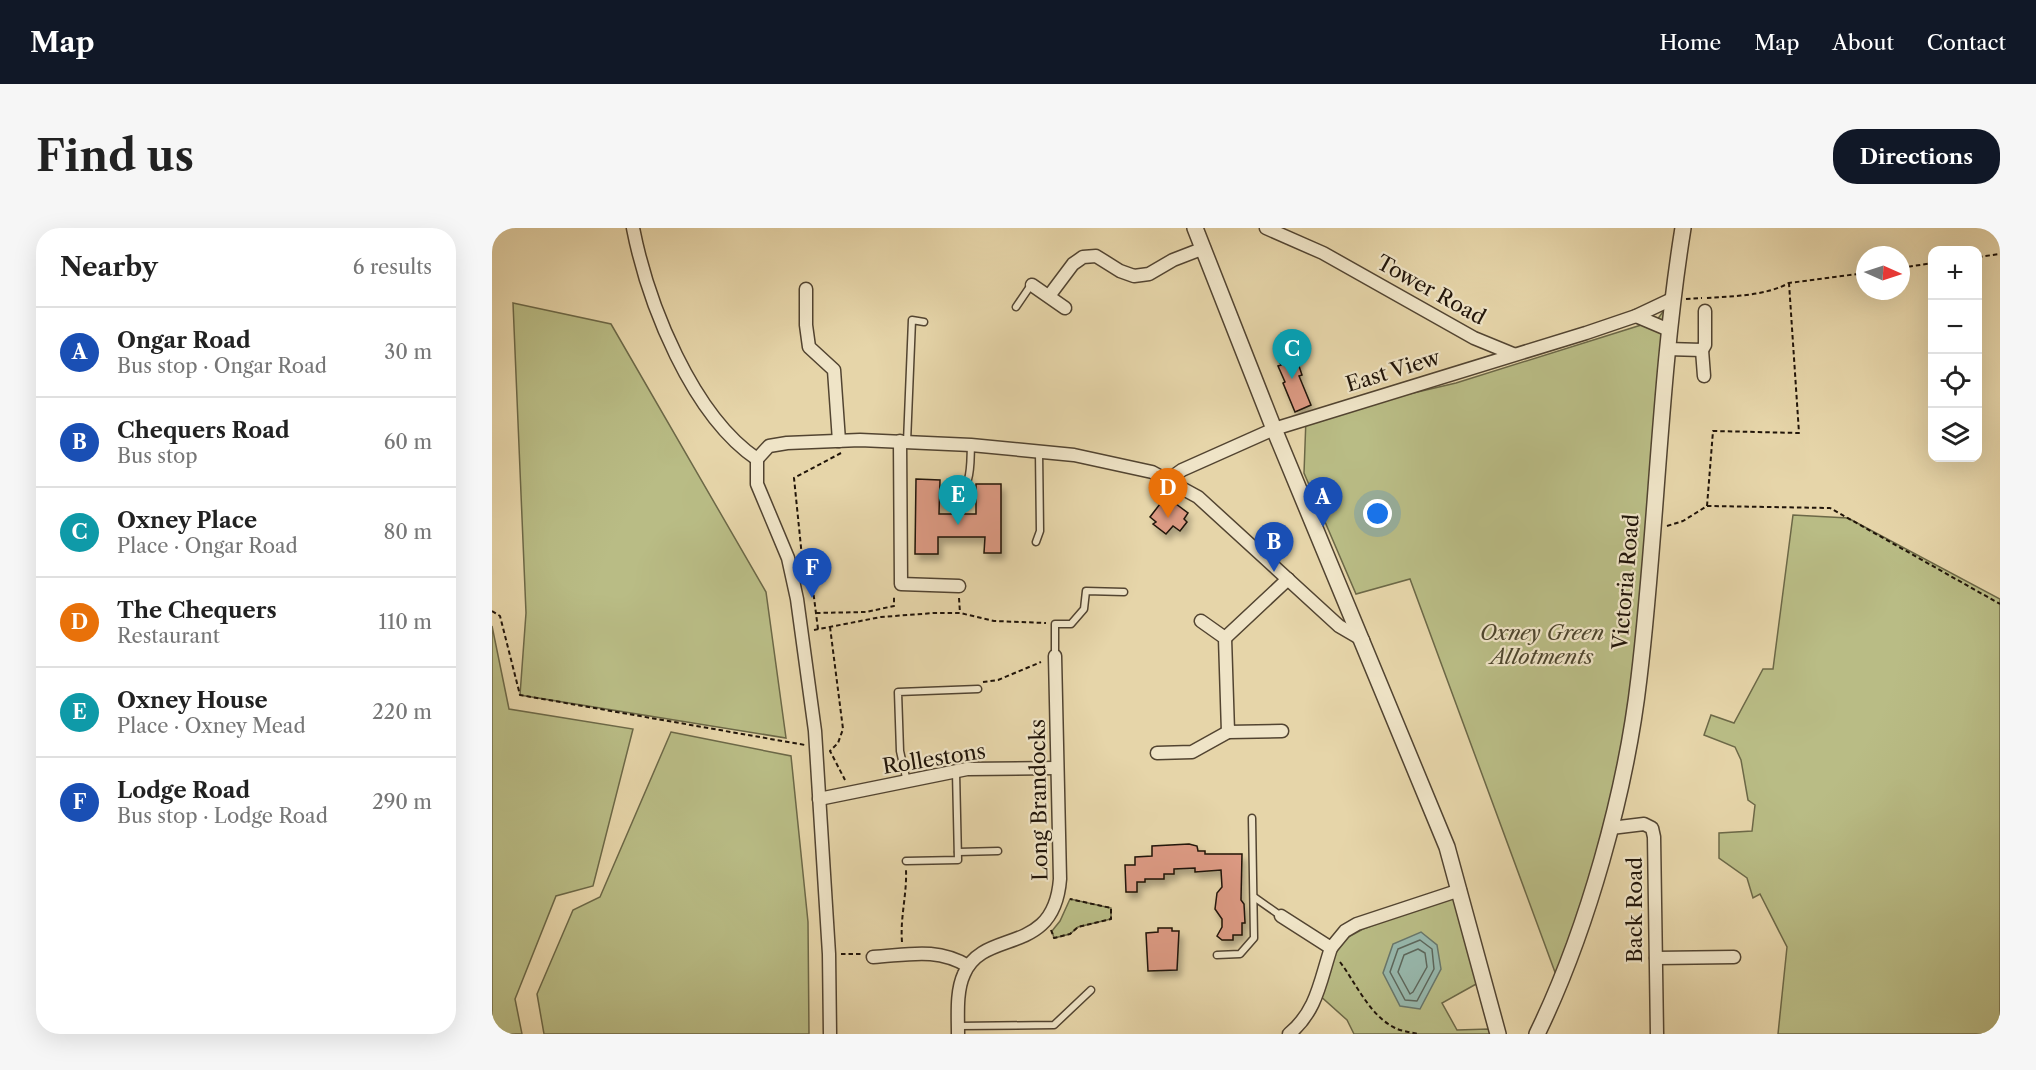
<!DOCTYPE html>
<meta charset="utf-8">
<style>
:root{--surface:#fff;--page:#f6f6f6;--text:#222;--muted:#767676;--line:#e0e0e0;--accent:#111827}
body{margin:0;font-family:"Libre Caslon Text",serif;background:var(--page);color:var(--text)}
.controls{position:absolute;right:18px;top:18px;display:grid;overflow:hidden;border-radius:12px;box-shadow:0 6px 24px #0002}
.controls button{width:54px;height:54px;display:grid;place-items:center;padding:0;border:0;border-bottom:2px solid var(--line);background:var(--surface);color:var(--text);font:30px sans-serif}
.compass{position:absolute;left:1364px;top:18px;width:54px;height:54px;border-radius:50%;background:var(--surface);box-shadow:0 6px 24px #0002;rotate:93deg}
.you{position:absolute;left:886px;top:286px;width:21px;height:21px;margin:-15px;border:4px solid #fff;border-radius:50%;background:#1a73e8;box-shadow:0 0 0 9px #1a73e833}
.badge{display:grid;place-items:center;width:39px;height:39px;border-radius:50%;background:var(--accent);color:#fff;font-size:20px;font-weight:700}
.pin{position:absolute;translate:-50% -50px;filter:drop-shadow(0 2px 3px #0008)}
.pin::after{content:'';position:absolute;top:32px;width:21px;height:18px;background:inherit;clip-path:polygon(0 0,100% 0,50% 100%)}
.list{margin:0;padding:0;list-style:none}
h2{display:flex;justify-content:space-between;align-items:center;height:78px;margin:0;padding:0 24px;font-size:26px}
h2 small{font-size:20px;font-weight:400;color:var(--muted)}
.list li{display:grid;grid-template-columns:39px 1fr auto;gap:18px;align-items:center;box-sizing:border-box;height:90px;padding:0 24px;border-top:2px solid var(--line)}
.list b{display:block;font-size:22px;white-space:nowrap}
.list p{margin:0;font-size:20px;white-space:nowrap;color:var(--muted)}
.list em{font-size:20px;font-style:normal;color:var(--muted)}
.icon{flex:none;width:33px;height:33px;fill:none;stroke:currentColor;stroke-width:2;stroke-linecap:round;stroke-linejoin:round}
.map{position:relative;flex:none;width:1508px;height:806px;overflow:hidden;border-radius:24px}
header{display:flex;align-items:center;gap:36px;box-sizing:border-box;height:84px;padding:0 30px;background:var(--accent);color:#fff}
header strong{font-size:28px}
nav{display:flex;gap:33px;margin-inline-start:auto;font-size:21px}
.intro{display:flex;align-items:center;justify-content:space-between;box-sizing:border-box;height:144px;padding:0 36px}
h1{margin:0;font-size:42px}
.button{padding:15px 27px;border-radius:24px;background:var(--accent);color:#fff;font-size:21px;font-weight:700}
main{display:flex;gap:36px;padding:0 36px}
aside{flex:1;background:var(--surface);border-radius:24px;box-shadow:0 6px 24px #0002}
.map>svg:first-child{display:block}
.green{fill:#b9bc85;stroke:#6c6847;stroke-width:1.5}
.water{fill:#97b8ad;stroke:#67766b;stroke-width:1.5}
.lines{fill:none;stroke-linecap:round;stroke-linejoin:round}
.shore{stroke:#5c665b;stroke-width:1.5}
.building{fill:#db9982;stroke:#201409;stroke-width:1.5;filter:url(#shadow)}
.service-casing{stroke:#524431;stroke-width:9}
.minor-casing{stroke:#524431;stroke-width:15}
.tertiary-casing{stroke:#524431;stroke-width:18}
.path{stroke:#201409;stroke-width:2;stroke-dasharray:4.5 3;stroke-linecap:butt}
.service{stroke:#efe4c7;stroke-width:6}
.minor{stroke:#efe4c7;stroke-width:12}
.tertiary{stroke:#efe4c7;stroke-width:15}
.labels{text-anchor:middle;stroke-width:4.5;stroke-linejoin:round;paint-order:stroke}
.street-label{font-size:21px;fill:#201409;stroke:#efe4c7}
.park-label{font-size:21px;font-style:italic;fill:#4e462e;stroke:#efe4c7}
</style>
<header>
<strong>Map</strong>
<nav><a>Home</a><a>Map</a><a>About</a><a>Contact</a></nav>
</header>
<div class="intro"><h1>Find us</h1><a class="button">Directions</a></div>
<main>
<aside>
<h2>Nearby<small>6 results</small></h2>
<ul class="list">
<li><span class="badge" style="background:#1a4fb4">A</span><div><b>Ongar Road</b><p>Bus stop · Ongar Road</p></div><em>30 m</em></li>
<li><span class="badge" style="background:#1a4fb4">B</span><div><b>Chequers Road</b><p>Bus stop</p></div><em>60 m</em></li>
<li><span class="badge" style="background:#0f9aa8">C</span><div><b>Oxney Place</b><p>Place · Ongar Road</p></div><em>80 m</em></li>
<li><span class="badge" style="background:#e8710a">D</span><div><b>The Chequers</b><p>Restaurant</p></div><em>110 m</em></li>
<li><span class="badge" style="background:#0f9aa8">E</span><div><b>Oxney House</b><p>Place · Oxney Mead</p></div><em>220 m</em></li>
<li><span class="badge" style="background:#1a4fb4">F</span><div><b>Lodge Road</b><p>Bus stop · Lodge Road</p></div><em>290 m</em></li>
</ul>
</aside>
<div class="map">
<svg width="1508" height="806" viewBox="0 0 1508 806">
<defs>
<filter id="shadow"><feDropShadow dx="3.5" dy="6" stdDeviation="3" flood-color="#0004"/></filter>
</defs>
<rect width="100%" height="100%" fill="#e6d5a9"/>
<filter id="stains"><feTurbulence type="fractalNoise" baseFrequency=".00333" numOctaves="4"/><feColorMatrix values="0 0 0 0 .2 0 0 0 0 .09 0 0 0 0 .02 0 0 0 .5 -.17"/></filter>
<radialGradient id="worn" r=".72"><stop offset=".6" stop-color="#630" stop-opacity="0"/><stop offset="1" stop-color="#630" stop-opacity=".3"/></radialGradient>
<g class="green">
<polygon points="1180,71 1136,518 1067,755 918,351 864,366 812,245 814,190 964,155 1165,92"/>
<polygon points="21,75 119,96 274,364 294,510 28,467 34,385"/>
<polygon points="1301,287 1356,290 1508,371 1508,806 1286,806 1295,719 1268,666 1261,670 1255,650 1227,630 1227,605 1260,603 1263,577 1256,572 1249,532 1243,519 1212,507 1219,487 1242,495 1271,441 1281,441"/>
<polygon points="0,398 17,481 141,501 101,658 64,668 23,771 30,806 0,806"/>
<polygon points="179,504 299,528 316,694 317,806 52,806 45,766 81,682 108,669"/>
<polygon points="966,666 986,755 950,775 965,802 997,801 999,806 862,806 855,792 825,765 849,713 871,701"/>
<polygon points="578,671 619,680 619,691 586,699 578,706 562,710 560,703 568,693"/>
</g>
<polygon class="water" points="929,704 945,717 949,741 928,781 908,778 891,745 901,716"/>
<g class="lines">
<g class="shore">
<polygon points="928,712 940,721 942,741 925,773 913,772 898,744 906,721"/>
<polygon points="926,721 933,725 935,739 921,764 918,766 906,744 912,727"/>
</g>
</g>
<g class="building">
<polygon points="799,114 810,147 807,148 819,177 803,184 791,155 793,154 786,138 789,137 782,121"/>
<polygon points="424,251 448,252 447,286 484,286 484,256 509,256 509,325 492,325 493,309 446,309 446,326 423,326"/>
<polygon points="671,272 677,277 680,273 696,285 692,291 695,294 688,303 681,298 674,306 661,296 664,294 658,289"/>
<polygon points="697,616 705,618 706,623 713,623 713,626 750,626 749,672 752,676 753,695 750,695 750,707 741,707 741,712 730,712 725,708 730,699 730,691 723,681 725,665 730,659 729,642 703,644 703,640 682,641 682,646 672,646 672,651 653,651 653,654 645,654 645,664 634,664 633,637 643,637 643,629 660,628 660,618"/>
<polygon points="666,700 680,700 680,703 687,703 685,742 656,743 654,705 666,704"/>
</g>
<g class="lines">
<defs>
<g id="service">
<polyline points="524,79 539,57"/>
<polyline points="415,214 420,92 432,94"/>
<path d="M 459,270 C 481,262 478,237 479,217"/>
<polyline points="544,314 548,303 547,224"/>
<polyline points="563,428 563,396 579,396 592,381 594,363 632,364"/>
<polyline points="415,554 408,523 406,464 486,461"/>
<polyline points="466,624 506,623"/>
<polyline points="414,633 466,632 464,544"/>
<polyline points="762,669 789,688"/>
<polyline points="725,727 748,726 762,710 760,590"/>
<polyline points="466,798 562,797 599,762"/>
</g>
<g id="minor">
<path d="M 141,0 C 156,76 200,187 265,231"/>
<polyline points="774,0 831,25 982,110 1021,126"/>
<polyline points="540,57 573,80"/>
<polyline points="314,61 314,97 317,119 342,142 347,213"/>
<polyline points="557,68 581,36 591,29 604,28 628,43 642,48 657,46 681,32 712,20"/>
<polyline points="1144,88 1177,102"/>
<polyline points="1175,121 1210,122 1213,117 1213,83"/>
<polyline points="1210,122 1212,148"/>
<polyline points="408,213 409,356 467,358"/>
<polyline points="265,231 277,218 295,215 368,212 479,217 582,227 660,244 706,269 847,398 871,412"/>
<polyline points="265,231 265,256 296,330 305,371 323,503 337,726 338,806"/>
<polyline points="676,252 690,242 782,201 1094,105 1144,88 1180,71"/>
<polyline points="709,393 733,410 736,504 790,503"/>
<polyline points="733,410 796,351"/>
<polyline points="665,525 700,524 736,504"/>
<polyline points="327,571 475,541 564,540"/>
<polyline points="1119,600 1152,596 1160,600 1162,609 1165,806"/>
<polyline points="789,688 839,720 853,703 865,696 968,662"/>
<path d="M 381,729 C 416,727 444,719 476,738"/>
<polyline points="1164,730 1242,729"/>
<path d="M 466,806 C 466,787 464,763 472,746 C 492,699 562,730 568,651 L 563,428"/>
<path d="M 797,806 C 825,783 828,753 839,720"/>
</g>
<g id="tertiary">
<polyline points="703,0 782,201 955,619 1006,806"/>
<path d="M 1045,806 C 1095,703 1134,564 1147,450 C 1165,301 1167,149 1191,0"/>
</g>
</defs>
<use href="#service" class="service-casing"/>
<use href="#minor" class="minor-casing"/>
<use href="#tertiary" class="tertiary-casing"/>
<g class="path">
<polyline points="1486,29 1508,26"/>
<polyline points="1409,40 1440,35"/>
<path d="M 1215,70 C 1242,68 1273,68 1297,55 L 1373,45"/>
<polyline points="1194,71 1210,70"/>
<polyline points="1215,278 1221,203 1307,205 1297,55"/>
<polyline points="1175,298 1191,293 1215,278 1338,280 1508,376"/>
<polyline points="467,370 468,385"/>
<polyline points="0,383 8,388 28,467 313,517"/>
<polyline points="324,385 374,384 402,378 402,367"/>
<polyline points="338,399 351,501 346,515 338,523 353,552"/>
<polyline points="326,401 320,354 310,329 302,250 349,225"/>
<polyline points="322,402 389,389 442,385 468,385 502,393 554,395"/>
<polyline points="491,454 506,452 549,434"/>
<polyline points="559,702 562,710 578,706 586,699 619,691 619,680 578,671"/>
<path d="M 410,714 C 408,689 415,667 414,642"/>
<polyline points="349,726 371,726"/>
<path d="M 848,734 C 864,755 877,787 903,800 C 909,803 918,804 926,806"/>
</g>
<use href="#service" class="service"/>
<use href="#minor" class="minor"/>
<use href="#tertiary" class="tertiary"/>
</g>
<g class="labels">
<g class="street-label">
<text transform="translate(939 62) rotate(29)" y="7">Tower Road</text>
<text transform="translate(901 143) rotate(-17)" y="7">East View</text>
<text transform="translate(1134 354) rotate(-85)" y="7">Victoria Road</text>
<text transform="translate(442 531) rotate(-9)" y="7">Rollestons</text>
<text transform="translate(547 572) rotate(-91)" y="7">Long Brandocks</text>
<text transform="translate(1143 682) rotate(-90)" y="7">Back Road</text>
</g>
<g class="park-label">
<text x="1050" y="412">Oxney Green<tspan x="1050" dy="24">Allotments</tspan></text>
</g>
</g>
<rect width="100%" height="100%" filter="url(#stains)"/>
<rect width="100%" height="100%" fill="url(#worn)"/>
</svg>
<div class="controls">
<button>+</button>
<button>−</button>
<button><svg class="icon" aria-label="locate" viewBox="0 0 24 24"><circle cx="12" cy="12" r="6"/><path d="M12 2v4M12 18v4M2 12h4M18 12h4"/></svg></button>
<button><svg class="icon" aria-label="layers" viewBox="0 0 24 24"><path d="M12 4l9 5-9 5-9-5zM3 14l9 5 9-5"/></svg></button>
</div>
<svg class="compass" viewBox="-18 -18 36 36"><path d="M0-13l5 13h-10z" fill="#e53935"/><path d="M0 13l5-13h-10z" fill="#767676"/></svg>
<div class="you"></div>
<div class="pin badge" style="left:831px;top:299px;background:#1a4fb4">A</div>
<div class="pin badge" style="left:782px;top:344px;background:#1a4fb4">B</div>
<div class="pin badge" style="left:800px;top:151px;background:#0f9aa8">C</div>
<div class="pin badge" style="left:676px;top:290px;background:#e8710a">D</div>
<div class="pin badge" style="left:466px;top:297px;background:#0f9aa8">E</div>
<div class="pin badge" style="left:320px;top:370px;background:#1a4fb4">F</div>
</div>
</main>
